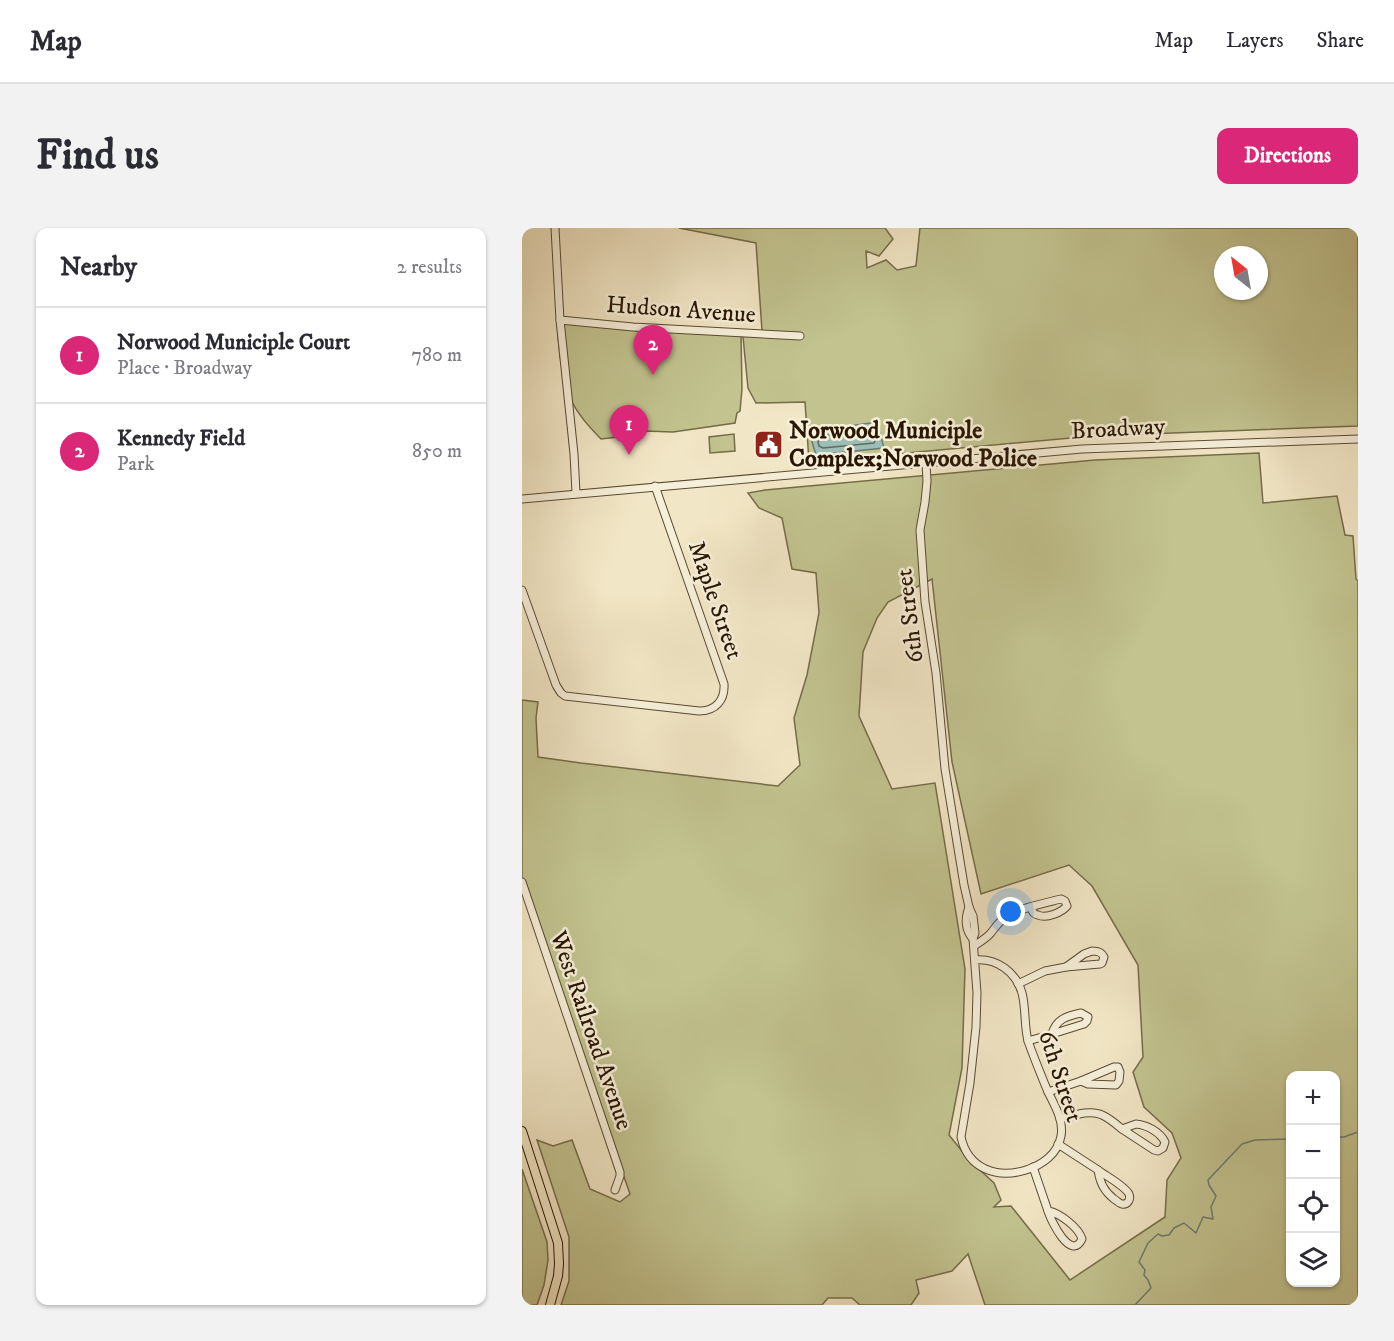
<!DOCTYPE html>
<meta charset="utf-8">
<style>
:root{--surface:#fff;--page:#f2f2f3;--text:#2b2b33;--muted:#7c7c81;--line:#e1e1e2;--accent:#db2777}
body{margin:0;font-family:"IM FELL DW Pica",serif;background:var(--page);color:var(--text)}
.controls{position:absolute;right:18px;bottom:18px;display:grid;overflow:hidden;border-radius:12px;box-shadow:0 2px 4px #0004}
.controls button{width:54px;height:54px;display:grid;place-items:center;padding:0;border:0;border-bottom:2px solid var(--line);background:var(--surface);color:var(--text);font:30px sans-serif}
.compass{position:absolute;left:692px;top:18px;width:54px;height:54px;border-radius:50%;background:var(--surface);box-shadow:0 2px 4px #0004;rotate:329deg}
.you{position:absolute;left:489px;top:684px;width:21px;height:21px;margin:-15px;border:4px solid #fff;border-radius:50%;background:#1a73e8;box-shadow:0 0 0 9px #1a73e833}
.badge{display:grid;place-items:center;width:39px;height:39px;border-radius:50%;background:var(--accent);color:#fff;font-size:20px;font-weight:700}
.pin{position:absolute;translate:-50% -50px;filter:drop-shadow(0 2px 3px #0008)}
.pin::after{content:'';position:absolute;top:32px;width:21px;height:18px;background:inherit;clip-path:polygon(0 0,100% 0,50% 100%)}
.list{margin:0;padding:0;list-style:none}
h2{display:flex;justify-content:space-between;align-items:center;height:78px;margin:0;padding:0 24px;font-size:26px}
h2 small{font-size:20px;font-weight:400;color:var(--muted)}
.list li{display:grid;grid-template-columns:39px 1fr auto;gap:18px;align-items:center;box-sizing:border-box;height:96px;padding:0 24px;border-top:2px solid var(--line)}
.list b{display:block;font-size:22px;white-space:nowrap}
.list p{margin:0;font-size:20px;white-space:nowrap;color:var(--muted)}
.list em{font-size:20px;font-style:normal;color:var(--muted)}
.icon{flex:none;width:33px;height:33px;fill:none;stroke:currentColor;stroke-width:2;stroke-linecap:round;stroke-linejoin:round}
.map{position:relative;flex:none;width:836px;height:1077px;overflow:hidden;border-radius:12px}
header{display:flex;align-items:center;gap:36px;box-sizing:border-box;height:84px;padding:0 30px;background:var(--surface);border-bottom:2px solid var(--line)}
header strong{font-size:28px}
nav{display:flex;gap:33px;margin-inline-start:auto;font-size:21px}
.intro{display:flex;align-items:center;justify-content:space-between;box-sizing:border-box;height:144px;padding:0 36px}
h1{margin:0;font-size:42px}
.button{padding:15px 27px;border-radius:12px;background:var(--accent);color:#fff;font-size:21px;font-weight:700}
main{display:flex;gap:36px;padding:0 36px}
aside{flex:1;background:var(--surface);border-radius:12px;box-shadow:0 2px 4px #0004}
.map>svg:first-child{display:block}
.green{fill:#c2c38f;stroke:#756c49;stroke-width:1.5;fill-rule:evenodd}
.water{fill:#9bbfb8;stroke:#6d7b70;stroke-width:1.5}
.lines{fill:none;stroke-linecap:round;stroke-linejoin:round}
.shore{stroke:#626a5e;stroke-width:1.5}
.stream{stroke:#6d7b70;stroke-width:1.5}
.minor-casing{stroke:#5a4a34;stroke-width:9}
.major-casing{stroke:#281603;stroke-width:10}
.minor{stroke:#f6efd9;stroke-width:7}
.major{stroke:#f1e6c5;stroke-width:8}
.labels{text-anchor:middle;stroke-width:5;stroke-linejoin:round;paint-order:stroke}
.street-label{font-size:24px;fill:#281603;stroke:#f6efd9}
.poi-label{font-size:24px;font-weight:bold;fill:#281603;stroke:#f6efd9;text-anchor:start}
</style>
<header>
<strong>Map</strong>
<nav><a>Map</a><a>Layers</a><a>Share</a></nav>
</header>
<div class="intro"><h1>Find us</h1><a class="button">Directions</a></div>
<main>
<aside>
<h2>Nearby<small>2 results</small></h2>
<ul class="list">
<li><span class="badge">1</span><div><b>Norwood Municiple Court</b><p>Place · Broadway</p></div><em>780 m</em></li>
<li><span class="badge">2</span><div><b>Kennedy Field</b><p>Park</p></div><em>850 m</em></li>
</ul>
</aside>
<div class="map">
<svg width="836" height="1077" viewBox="0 0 836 1077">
<rect width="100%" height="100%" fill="#f1e6c5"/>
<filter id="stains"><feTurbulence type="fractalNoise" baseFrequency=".00333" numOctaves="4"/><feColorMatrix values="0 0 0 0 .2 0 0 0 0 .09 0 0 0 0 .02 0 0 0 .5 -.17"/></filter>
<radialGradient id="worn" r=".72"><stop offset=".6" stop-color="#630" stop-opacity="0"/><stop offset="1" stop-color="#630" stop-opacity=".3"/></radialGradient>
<g class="green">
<path d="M 157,0 L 363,0 L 371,11 L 357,28 L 344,23 L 345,40 L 364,32 L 375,42 L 394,38 L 398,0 L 836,0 L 836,198 L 571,208 L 287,234 L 283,174 L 234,175 L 226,160 L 221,109 L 240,103 L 234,15 ZM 701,27 L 737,27 L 737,63 L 701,63 Z"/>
<path d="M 35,95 L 219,107 L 220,161 L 218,183 L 215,185 L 213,195 L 151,204 L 123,203 L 110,205 L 104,208 L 79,211 C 68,200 57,188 50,174 C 39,149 37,122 35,95 Z"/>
<polygon points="212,206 213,223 188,225 187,209"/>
<path d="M 737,225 L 741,275 L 815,268 L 823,307 L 831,308 L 834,351 L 836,353 L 836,1077 L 463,1077 L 446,1026 L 430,1043 L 394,1052 L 397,1065 L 389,1077 L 338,1077 L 330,1070 L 306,1070 L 300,1077 L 39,1077 L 47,1053 L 47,1009 L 15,912 L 31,918 L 50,912 L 68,961 L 98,974 L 108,966 L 0,657 L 0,472 L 16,474 L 14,490 L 16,529 L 59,535 L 256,558 L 278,537 L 272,490 L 285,447 L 297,385 L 294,345 L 270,341 L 260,290 L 237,280 L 226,265 L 243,262 L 573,232 ZM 410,351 L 430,534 L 459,666 L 547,637 L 570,658 L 616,737 L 621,829 L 611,844 L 622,879 L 650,905 L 659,930 L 645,952 L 643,989 L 548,1052 L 489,978 L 472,979 L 479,972 L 472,955 L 448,933 L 427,907 L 440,840 L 443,741 L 413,555 L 370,561 L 337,488 L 341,424 L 355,390 L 366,374 ZM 768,848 L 814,848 L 814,1054 L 768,1054 Z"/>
<polygon points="0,941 25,1014 26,1032 22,1057 15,1077 5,1077 0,1072"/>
</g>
<polygon class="water" points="355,194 362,220 294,227 290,214 293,203"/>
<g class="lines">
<polygon class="shore" points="348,201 351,203 354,211 352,215 301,220 297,218 296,214 300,208"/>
<g class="stream">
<polyline points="814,909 822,909 836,904"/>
<polyline points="613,1077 629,1060 626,1052 622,1047 623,1042 617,1034 626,1015 636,1006 640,1008 647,1007 652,1000 662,995 674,1005 681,989 691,991 689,979 694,968 687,957 686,952 720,916 733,912 768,911"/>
</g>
<defs>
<g id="minor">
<polyline points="33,0 38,92 52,226 54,265"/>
<polyline points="38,92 111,99 278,108"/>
<path d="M 404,235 L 405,253 L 403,274 L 398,302 L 403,374 L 414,445 L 423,541 L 442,657 L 447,679 L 451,688 L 453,705 L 451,711 L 455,765 L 454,799 L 448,855 L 439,909 C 446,941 475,951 504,942 C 520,937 536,926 539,908 C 542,893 533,878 526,864 C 519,847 512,830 506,813 C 502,797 504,780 500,765 C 494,744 475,730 453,732"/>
<polyline points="0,271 560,221 836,211"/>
<path d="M 0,362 L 34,457 L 39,465 L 43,468 L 177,483 C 194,483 203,472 202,456 L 133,258"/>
<polyline points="0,654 98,944 98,948 93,962"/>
<path d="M 447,679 C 443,690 443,702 451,711"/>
<path d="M 452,718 C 458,714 463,711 468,706 C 473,700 477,693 484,689 C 497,680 523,675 539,671 L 543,673 L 545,678 C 540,684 525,691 516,687 C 511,686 511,684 509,680"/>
<path d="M 570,723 C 576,723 580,724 582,729 L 580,735 L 578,736 L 544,739 L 562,726 Z"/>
<polyline points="496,756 523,743 544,739"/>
<path d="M 559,785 L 566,789 L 565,793 L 562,796 L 530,806 C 534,791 545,788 559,785 Z"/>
<polyline points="506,813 530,806"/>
<polygon points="592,839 596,839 598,844 597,853 594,857 566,856 559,853"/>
<polyline points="526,864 559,853"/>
<path d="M 538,891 C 550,888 568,881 580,887 C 587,890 594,896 600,901"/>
<path d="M 614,896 C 625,897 638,904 643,914 L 641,920 L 636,923 L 632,922 L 600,901 Z"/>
<polyline points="536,916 576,942"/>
<polyline points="511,939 526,983"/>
<path d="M 576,942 C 584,948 603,958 607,966 C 609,971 606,977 600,976 C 598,976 594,972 592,971 C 582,963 578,955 576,942 Z"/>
<path d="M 526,983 C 538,985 557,1000 560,1011 C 549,1034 529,993 526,983 Z"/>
</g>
<polyline id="major" points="0,903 36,1015 37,1036 36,1048 28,1077"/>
</defs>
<use href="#minor" class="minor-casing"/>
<use href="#major" class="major-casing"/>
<use href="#minor" class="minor"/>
<use href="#major" class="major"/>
</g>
<defs>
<symbol id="civic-square" viewBox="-11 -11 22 22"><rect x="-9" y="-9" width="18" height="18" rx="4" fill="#8f2418" stroke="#f6efd9"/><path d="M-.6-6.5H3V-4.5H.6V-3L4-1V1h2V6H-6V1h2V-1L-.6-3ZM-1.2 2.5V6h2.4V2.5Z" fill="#fff"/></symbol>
</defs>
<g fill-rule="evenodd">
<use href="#civic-square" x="230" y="200" width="33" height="33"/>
</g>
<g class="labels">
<g class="street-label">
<text transform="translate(159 81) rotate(4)" y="8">Hudson Avenue</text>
<text transform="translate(596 200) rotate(-3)" y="8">Broadway</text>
<text transform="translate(194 372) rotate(71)" y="8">Maple Street</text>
<text transform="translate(387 388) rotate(-97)" y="8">6th Street</text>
<text transform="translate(70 802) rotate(71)" y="8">West Railroad Avenue</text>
<text transform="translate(539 848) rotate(72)" y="8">6th Street</text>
</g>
<g class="poi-label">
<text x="267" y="210">Norwood Municiple<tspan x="267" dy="28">Complex;Norwood Police</tspan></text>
</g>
</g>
<rect width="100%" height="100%" filter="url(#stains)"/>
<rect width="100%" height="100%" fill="url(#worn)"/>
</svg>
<div class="controls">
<button>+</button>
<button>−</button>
<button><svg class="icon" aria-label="locate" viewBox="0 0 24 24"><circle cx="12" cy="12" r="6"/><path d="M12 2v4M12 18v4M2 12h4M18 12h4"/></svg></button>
<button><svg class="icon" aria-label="layers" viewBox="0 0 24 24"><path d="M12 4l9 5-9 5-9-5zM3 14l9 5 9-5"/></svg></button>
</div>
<svg class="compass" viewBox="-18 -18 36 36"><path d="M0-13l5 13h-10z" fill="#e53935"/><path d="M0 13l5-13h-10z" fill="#7c7c81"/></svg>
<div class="you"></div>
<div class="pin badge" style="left:107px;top:227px">1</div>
<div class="pin badge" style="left:131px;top:147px">2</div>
</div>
</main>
